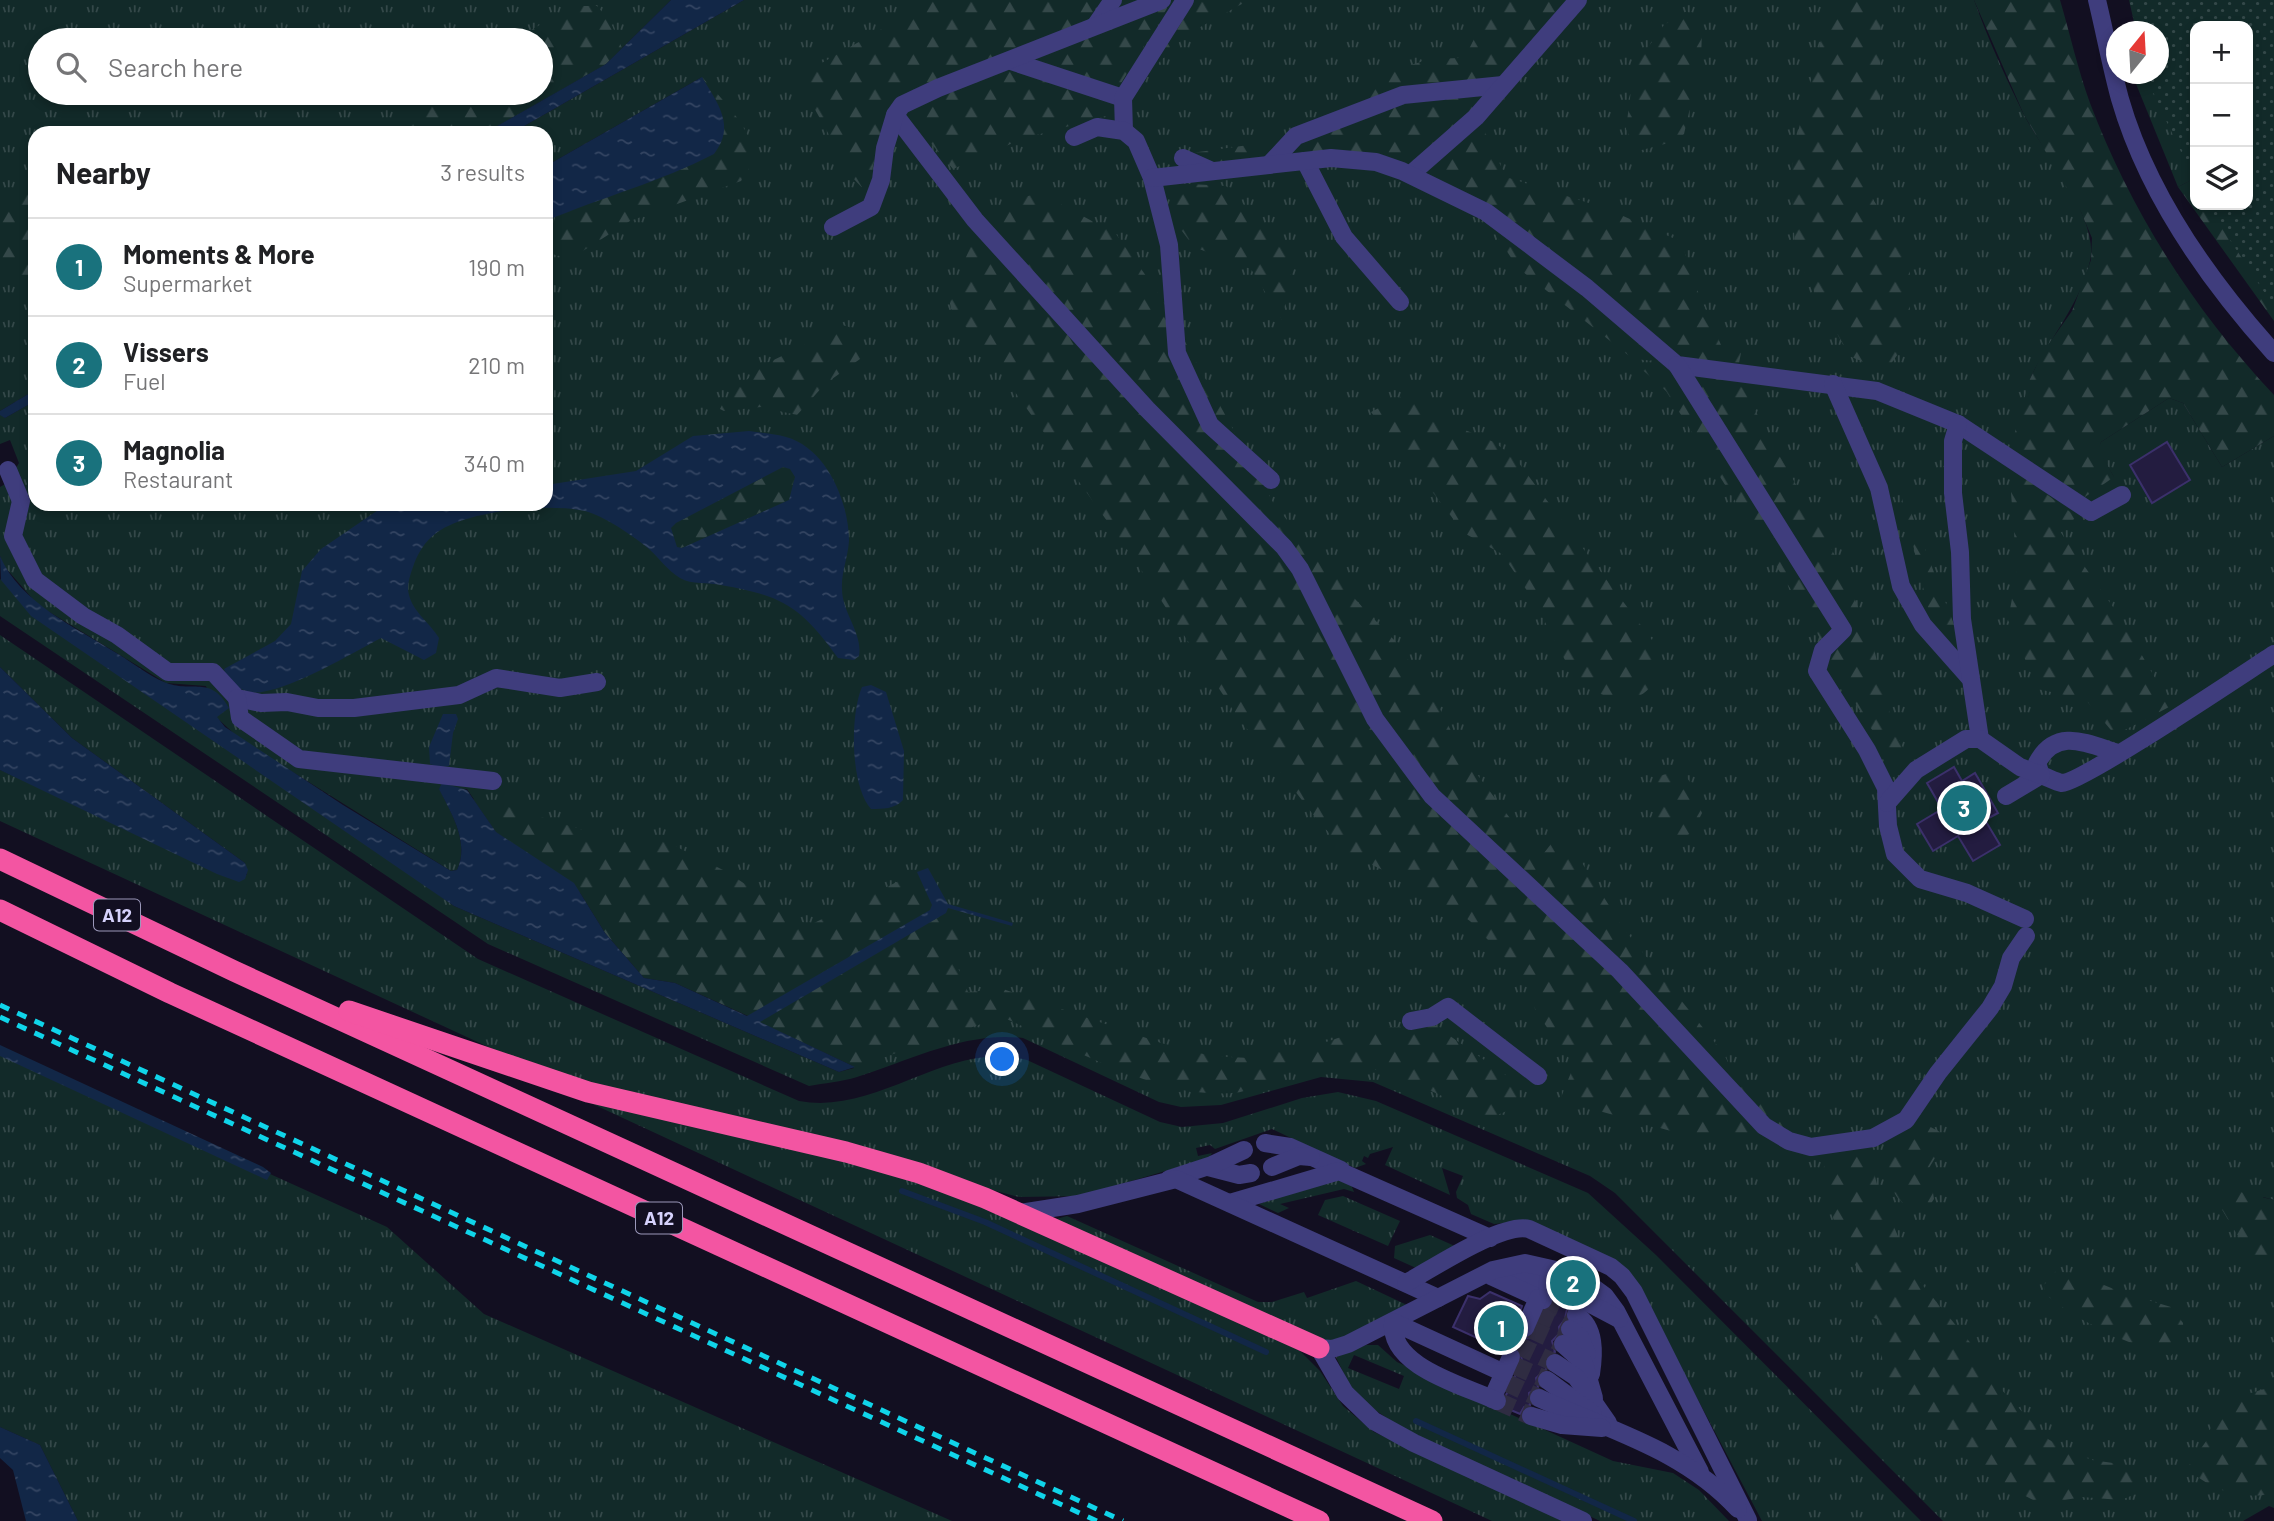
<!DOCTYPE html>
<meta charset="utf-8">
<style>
:root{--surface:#fff;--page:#f6f6f6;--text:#202124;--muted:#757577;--line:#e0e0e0;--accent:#19727d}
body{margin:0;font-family:Barlow,sans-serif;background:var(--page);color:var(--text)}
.controls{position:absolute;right:21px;top:21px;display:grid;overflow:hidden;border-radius:14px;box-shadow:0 4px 10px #0003}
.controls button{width:63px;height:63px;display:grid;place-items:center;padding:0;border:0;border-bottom:2px solid var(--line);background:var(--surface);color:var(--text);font:35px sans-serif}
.compass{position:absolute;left:2106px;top:21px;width:63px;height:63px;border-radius:50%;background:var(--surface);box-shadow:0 4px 10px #0003;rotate:18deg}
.you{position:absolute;left:1003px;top:1060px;width:24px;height:24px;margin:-18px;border:5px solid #fff;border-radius:50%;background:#1a73e8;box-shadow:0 0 0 10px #1a73e833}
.badge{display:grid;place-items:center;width:46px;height:46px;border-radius:50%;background:var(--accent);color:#fff;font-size:23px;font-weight:700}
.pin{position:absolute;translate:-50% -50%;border:4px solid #fff;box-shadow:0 2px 7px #0006}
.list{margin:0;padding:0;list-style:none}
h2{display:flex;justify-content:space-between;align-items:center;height:91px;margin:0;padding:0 28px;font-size:30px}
h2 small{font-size:23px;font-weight:400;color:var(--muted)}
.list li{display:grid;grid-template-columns:46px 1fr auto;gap:21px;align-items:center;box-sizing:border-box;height:98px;padding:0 28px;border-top:2px solid var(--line)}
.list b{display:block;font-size:26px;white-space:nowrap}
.list p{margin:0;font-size:23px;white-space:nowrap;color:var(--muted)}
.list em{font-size:23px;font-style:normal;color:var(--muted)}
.icon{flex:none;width:38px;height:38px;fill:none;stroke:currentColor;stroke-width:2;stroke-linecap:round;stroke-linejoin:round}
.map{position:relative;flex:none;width:2274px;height:1521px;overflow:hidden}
.search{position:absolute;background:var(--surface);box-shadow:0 4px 10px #0003;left:28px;top:28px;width:525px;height:77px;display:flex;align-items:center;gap:18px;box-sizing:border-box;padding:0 24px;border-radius:38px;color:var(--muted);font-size:26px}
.panel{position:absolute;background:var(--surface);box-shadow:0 4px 10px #0003;left:28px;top:126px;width:525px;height:385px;border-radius:21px}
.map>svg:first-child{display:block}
.grass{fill:url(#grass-tufts);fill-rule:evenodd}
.forest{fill:url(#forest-firs)}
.park{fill:url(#park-dots)}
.water{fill:url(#water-ripples);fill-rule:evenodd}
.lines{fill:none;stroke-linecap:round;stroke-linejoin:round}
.stream{stroke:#122747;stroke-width:6}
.building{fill:#231c40;stroke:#3b306b;stroke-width:2}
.minor-tunnel{stroke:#2f2c42;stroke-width:18;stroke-dasharray:18 9;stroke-linecap:butt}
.minor{stroke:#3f3d7d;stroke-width:18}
.highway{stroke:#f355a2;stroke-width:21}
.rail{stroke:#10d4e9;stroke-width:5;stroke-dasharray:10 9;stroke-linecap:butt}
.labels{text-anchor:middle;stroke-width:6;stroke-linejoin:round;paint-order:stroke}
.shield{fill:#120f21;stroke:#9b98ba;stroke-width:2}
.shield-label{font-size:19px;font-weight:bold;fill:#d6d2fc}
</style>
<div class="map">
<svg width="2274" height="1521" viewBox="0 0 2274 1521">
<defs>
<pattern id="grass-tufts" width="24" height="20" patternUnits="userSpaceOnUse" patternTransform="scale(1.75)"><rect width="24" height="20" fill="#122a29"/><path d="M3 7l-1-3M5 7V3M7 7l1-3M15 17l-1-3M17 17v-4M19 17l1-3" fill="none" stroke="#344849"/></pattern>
<pattern id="forest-firs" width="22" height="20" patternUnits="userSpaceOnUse" patternTransform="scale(1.75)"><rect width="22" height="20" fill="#122a29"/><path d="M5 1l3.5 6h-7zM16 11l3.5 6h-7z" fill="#344849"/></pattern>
<pattern id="park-dots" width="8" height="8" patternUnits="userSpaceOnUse" patternTransform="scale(1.75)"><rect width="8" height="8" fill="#122a29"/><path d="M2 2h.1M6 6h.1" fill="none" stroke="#344849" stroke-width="1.8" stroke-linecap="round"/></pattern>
<pattern id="water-ripples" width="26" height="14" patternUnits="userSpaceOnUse" patternTransform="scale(1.75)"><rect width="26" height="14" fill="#122747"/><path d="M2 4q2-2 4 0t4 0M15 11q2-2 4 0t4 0" fill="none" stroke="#344562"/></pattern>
</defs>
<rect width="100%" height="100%" fill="#120f21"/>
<g class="grass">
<path d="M 0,0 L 671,0 L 606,64 L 485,133 L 35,133 L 35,390 L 0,411 ZM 40,40 L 541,40 L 541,93 L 40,93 Z"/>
<path d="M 744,0 L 1974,0 C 1988,39 2005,76 2023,113 C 2042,151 2100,218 2090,261 C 2080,305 2049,338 2030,379 L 2114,477 L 2098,450 L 2101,442 L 2169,398 L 2183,403 L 2222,467 L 2274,436 L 2274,1200 L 2263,1197 L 2274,1229 L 2274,1508 L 2269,1506 L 2243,1521 L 1943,1521 L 1615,1193 L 1590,1176 L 1373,1082 L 1321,1077 L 1221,1105 L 1181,1107 L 1159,1102 L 1023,1038 C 966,1031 910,1060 857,1077 C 841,1082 824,1083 809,1086 L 488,944 L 0,616 L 0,579 L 454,906 L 839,1072 L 854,1068 L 850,1063 L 759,1022 L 496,832 L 467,789 L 439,788 C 451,813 470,842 457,870 L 451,871 L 240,739 L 216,717 L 206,686 L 166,683 L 38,605 L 4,566 L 0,556 L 0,487 L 7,483 L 19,463 L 10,440 L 0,444 L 0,414 L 5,418 L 35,401 L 35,504 L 546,504 L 546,221 L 590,201 L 702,77 L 546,166 L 546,133 L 512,133 Z"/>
<polygon points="2132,74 2158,74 2195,178 2178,187"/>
<path d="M 0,635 L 478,959 L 799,1101 C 879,1116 948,1039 1027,1060 L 1160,1122 L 1182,1127 L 1223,1123 L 1302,1098 L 1338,1092 L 1376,1101 L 1588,1193 L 1656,1255 L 1921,1521 L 1762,1521 L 1632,1275 L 1527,1221 L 1494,1224 L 1471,1214 L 1468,1205 L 1457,1198 L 1456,1192 L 1463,1176 L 1442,1168 L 1450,1195 L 1385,1165 L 1393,1147 L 1370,1154 L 1368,1158 L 1364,1156 L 1362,1161 L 1366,1164 L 1355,1168 L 1272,1129 L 1215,1149 L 1210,1145 L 1196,1148 L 1198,1156 L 1212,1153 L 1209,1158 L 1081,1196 L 1019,1197 L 624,1094 L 495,1050 L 0,821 L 0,770 L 247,875 L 245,863 L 72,738 L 0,667 Z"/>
<polygon points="0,1052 387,1227 484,1314 952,1521 78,1521 40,1445 0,1427"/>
<polygon points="582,1099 721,1130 938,1186 1299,1350 1320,1371 1343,1406 1374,1432 1567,1521 1492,1521"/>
<polygon points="1333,1179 1350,1182 1354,1192 1344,1189 1280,1204 1289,1208 1278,1213 1259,1204"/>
<polygon points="1343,1196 1400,1221 1388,1246 1318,1215 1325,1200"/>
<polygon points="1067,1216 1258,1302 1272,1302 1304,1292 1307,1298 1356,1281 1407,1305 1348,1336 1328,1341 1053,1220"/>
<polygon points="1430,1235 1457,1247 1416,1268 1394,1258 1395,1246"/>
<path d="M 1366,1345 L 1378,1345 L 1397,1362 L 1613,1461 L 1673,1473 L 1699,1490 L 1729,1521 L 1600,1521 L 1408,1432 L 1363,1402 L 1351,1389 L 1336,1357 ZM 1354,1355 L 1404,1376 L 1399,1389 L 1348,1368 Z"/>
</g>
<g class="forest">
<polygon points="933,0 1102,0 1086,21 897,96 884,118 867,193 853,178 797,77"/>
<polygon points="1201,0 1249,0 1186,35 1129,93 1191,4"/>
<polygon points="1494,0 1583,0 1488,119 1427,175 1388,161 1176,172 1170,156 1314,136 1372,76 1431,59 1459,58 1469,49"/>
<polygon points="1831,0 1881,0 1880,102 1864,148 1862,171 1868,192 1904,246 1910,263 1910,315 1905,344 1888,368 1878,368 1849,356 1803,269 1795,247 1791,175 1799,128"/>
<path d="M 1974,0 L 2060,0 C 2070,34 2078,70 2090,103 C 2131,212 2194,310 2274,395 L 2274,436 L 2222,467 L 2183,403 L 2169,398 L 2101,442 L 2099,450 L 2114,477 L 2082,499 L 2011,446 L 2030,379 L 2043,352 L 2072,311 L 2091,260 L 2092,238 L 2081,212 L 2024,115 Z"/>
<polygon points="1169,5 1110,101 1113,114 1022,139 953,169 923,134 912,114 914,107"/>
<polygon points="572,6 597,6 610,21 622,48 606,64 485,133 369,133 394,124 450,93 541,93 541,40 514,40"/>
<polygon points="1687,11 1702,29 1701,60 1684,134 1676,141 1638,151 1626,129 1634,67 1664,25"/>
<path d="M 702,77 C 724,102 750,125 755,159 L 741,181 L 630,221 L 578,254 L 563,257 L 552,254 L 548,245 L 555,217 C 608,193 661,181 714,154 L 721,108 Z"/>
<polygon points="1484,130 1506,177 1605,208 1682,242 1692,278 1721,345 1741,353 1738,368 1633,359 1518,268 1488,223 1424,183"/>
<polygon points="2195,178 2195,205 2248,205 2274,242 2274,321 2178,187"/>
<polygon points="35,180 35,296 0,255 0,196"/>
<polygon points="1172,183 1226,186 1294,258 1282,320 1251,269 1194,247 1176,223"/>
<path d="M 1040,193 L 1116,234 L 1159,294 L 1275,506 L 1355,599 L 1395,641 L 1433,695 L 1464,757 L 1540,858 L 1555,839 L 1570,844 L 1624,929 L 1724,1054 L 1735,1077 L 1784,1114 L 1791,1126 L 1788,1136 L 1678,1133 L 1560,1100 L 1574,1065 L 1536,1012 L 1526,980 L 1470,921 L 1429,893 L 1346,852 L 1315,817 L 1237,716 L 1132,556 L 985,350 L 951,309 L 949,298 C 971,247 979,205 1040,193 Z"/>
<polygon points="842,325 849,327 867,354 825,384 797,415 761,407 724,411 720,409 724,401 763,365 803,346 820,331"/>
<polygon points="1635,363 1735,374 1844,572 1873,645 1893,726 1909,761 1906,768 1896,768 1842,682 1812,623 1666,391"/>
<path d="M 1414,390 L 1465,430 L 1494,442 L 1515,458 L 1661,652 C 1662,677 1648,702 1619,699 C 1605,698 1589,688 1577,683 L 1534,601 L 1502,554 L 1464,533 L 1371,412 Z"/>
<polygon points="2009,466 2077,517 2059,530 2120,617 2171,706 2115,735 2086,700 2038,689 2008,620 2017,572"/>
<polygon points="783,467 790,469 795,476 789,500 681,548 677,547 671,528 676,523"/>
<polygon points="1896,473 1963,648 1942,667"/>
<polygon points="1681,770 1693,786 1693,795 1702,813 1692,833 1671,842 1655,836 1649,823 1659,798 1655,781 1659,776"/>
<polygon points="473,799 502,805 622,842 663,840 727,872 808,926 917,872 933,905 930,910 748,1016 675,983 644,978 605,933 574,883 496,832"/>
<path d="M 946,913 L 967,940 L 956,963 L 968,992 L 1003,989 L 1161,1043 L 1211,1056 L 1249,1058 L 1320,1044 L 1362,1030 L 1433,1024 L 1517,1083 L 1519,1106 L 1490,1118 C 1435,1095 1370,1053 1308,1066 C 1285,1071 1266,1084 1244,1091 C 1231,1095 1209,1093 1196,1092 C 1131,1083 1062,1043 1002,1017 L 855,1067 L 759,1022 L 763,1017 Z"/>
<path d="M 1919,1078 L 1927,1079 C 1938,1095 1932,1107 1923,1123 L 1940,1132 L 1944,1143 L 1929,1168 L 1934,1199 L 1930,1205 C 1923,1205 1915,1207 1908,1205 C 1878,1195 1888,1126 1899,1105 C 1904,1095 1913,1087 1919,1078 Z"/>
<path d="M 1860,1151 L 1871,1161 L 1879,1192 L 1915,1276 L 1973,1346 L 1997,1385 L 2048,1439 L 2066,1450 L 2092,1460 L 2127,1465 L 2136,1469 L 2144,1479 L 2143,1491 L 2121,1500 L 2082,1497 L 2042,1504 C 2007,1491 1898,1407 1886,1374 C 1880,1358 1881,1337 1879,1320 L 1865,1314 L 1859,1271 L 1839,1240 L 1823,1180 L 1825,1152 Z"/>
<polygon points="2216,1186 2274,1200 2274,1295 2218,1203 2212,1191"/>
<path d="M 2056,1271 L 2082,1276 L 2121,1292 L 2171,1307 L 2183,1323 L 2184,1340 L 2171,1356 C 2125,1343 2083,1324 2046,1295 L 2044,1285 Z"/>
<path d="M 2274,1386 L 2274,1493 C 2243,1501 2210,1490 2187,1468 L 2207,1440 L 2218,1403 Z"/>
</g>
<polygon class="park" points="2129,0 2274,0 2274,307 2207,205 2248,205 2248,26 2195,26 2195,181 2150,87 2146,74 2158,74 2158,32 2136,31"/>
<g class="water">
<polygon points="671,0 744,0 512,133 485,133 606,64"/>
<path d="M 702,77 C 718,104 736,126 714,154 C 660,182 602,197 546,221 L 546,166 Z"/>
<polygon points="35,390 35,401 5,418 0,415 0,411"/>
<path d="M 749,431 C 761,433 775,434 786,437 C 827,448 849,503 849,541 C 848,557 841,573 842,589 C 842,613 863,633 859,656 L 854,660 L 838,658 C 801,607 784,596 721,585 C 708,582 692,585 680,578 C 668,571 659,558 649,549 C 632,535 606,517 585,511 C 549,503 464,510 435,534 C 425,542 419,551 414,564 C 411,573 406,585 409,595 C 413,612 430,623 439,638 L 436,653 L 424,660 L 381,638 C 349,655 297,686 262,692 C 246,695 229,685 224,669 L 275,641 L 291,624 L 302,571 L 321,549 L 387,504 L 546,504 L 546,485 L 636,471 L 693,436 ZM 783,467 L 790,469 L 795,477 L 789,500 L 682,548 L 677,547 L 671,528 L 676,523 Z"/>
<path d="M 0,556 C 20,603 77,628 118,654 C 133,663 148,675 164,682 C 192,694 210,674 229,708 L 217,717 L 225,727 L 343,805 L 451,871 L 457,870 C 470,842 451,813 439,789 L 442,783 L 467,790 L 496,832 L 574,883 L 605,933 L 644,978 L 675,983 L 747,1016 L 930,910 L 932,905 L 917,872 L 928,868 L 948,904 L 1013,923 L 1012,926 L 948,908 L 946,913 L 760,1022 L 855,1067 L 839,1072 L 454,906 L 31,616 L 1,580 Z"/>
<polygon points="0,667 72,738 245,863 248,870 245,879 239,882 217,874 0,770"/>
<path d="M 871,685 L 886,692 L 904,751 L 903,800 C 895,809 882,809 871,809 C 850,786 850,714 862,687 Z"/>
<polygon points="443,714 456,714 458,719 453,733 449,766 438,767 430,764 429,747"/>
<polygon points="0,1045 263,1167 271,1173 267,1180 0,1056"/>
<polygon points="0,1427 40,1445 78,1521 26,1521 13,1470 0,1458"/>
</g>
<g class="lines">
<g class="stream">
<polyline points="902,1191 985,1222 1266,1352"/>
<polyline points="1416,1421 1634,1521"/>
</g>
</g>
<g class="building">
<polygon points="2167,442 2190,480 2152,503 2130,465"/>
<polygon points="1954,767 1962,781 1975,773 1998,813 1985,820 2000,845 1973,861 1958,836 1933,851 1917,824 1942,809 1927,783"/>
<polygon points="1565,1263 1589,1274 1580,1279 1580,1289 1573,1294 1573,1304 1567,1309 1565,1319 1559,1327 1560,1333 1552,1341 1555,1352 1545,1357 1546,1369 1536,1378 1538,1387 1529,1393 1530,1405 1524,1407 1520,1414 1506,1408 1506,1395 1522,1361 1520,1350 1511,1346 1503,1350 1453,1327 1468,1296 1480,1299 1490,1292 1522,1306 1514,1330 1521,1339 1531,1337 1545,1311 1554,1304 1553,1295 1560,1289 1559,1281 1567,1273"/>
</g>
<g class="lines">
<g class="minor-tunnel">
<polyline points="1556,1270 1590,1285"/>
<polyline points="1549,1285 1583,1300"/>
<polyline points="1543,1300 1576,1315"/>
<polyline points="1536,1314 1570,1329"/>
<polyline points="1530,1329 1563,1344"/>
<polyline points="1517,1345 1555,1363"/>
<polyline points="1513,1365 1547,1380"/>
<polyline points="1505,1382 1539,1398"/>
<polyline points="1497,1401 1531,1416"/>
</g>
<g class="minor">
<path d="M 2097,0 C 2105,33 2111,66 2120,99 C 2147,193 2210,282 2274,353"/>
<polyline points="1095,26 1113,0"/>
<polyline points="1011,61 1123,98"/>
<polyline points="895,115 975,220 1147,409 1284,547 1300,569 1375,719 1432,796 1620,971 1764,1126 1789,1141 1811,1147 1873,1138 1906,1120 1938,1073 1990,1008 2003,986 2011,958 2026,936"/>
<polyline points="1124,131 1123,98 1185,0"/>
<polyline points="1074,137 1097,127 1124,131 1136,141 1152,178 1169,245 1177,353 1210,425 1271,480"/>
<polyline points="1183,158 1212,171"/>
<polyline points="1305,161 1344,237 1400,302"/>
<polyline points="1269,165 1296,136 1403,95 1503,85"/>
<polyline points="1411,174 1476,117 1578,0"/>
<polyline points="1152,178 1331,158 1376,162 1402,171 1486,212 1587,288 1677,365 1877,391 1958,424 2091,512 2122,495"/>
<polyline points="833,227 871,207 881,180 885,148 895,115 902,105 938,88 1162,0"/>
<polyline points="1677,365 1843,630 1823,650 1817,671 1867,750 1886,788 1888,826 1895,854 1920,879 1967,893 2025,919"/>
<polyline points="1833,384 1879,488 1901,586 1923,625 1969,677"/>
<polyline points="1958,424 1953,441 1953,493 1960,552 1962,619 1980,739"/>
<polyline points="8,470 21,501 13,536 35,580 83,616 117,635 168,672 213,672 237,698 261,703 287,702 318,708 354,708 459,695 496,678 560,688 597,682"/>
<polyline points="237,698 240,718 299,759 493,781"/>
<path d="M 2118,753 C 2086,743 2056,727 2037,763 L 2041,775 C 2047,777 2056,782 2062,783 C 2081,783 2246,672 2274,654"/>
<polyline points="2006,796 2041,775"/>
<polyline points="1887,803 1916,770 1966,739 1980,739 2020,767 2041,775"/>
<polyline points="1411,1021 1432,1017 1448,1007 1538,1076"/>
<polyline points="1265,1143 1290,1147 1341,1170"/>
<polyline points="1208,1167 1239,1175 1251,1173"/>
<polyline points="1272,1167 1299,1156 1311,1157"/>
<polyline points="1169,1179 1212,1165 1244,1150"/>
<polyline points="1230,1203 1339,1171 1490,1238"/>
<polyline points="1020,1213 1078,1204 1176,1179 1438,1298"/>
<polyline points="1502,1272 1549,1285"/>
<polyline points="1491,1276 1543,1300"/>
<path d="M 1406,1283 C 1432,1269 1502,1222 1529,1229 L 1611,1267 L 1622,1276 L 1634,1292 L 1748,1520"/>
<polyline points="1590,1285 1605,1296 1616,1311 1700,1472"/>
<polyline points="1583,1300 1619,1319"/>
<path d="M 1576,1315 C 1596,1327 1594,1354 1591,1374"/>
<polyline points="1525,1328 1538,1298"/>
<polyline points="1570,1329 1580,1337 1587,1354"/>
<polyline points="1563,1344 1584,1363 1594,1398"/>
<polyline points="1319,1348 1345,1393 1374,1421 1414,1443 1583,1521"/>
<polyline points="1319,1348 1332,1349 1348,1344 1493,1270 1525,1263 1556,1270"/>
<polyline points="1555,1363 1576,1377 1608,1423"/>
<polyline points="1547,1380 1593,1414"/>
<path d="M 1539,1398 C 1610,1431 1683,1449 1738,1509"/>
<polyline points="1492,1399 1511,1357"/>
<path d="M 1497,1401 C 1463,1385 1389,1367 1393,1322 L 1504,1373"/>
<polyline points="1531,1416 1562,1425 1602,1428"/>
</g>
<g class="highway">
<polyline points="0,859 234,971 1432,1521"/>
<polyline points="0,910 170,993 1319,1521"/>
<polyline points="349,1011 588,1092 846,1152 919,1173 985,1198 1319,1348"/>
</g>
<g class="rail">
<polyline points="0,1005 1123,1521"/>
<polyline points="0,1017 1097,1521"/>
</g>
</g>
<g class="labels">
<g class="shield">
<rect x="94" y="899.5" width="46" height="31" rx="5"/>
<rect x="636" y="1202.5" width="46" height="31" rx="5"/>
</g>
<g class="shield-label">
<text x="117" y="922">A12</text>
<text x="659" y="1225">A12</text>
</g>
</g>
</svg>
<div class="controls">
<button>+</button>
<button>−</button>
<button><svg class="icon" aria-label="layers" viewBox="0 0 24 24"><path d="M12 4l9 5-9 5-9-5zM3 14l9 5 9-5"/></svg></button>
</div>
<svg class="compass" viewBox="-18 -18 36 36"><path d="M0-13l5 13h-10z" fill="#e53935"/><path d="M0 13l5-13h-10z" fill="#757577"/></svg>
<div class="you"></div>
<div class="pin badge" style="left:1501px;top:1328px">1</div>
<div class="pin badge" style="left:1573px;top:1283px">2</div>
<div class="pin badge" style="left:1964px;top:808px">3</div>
<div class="search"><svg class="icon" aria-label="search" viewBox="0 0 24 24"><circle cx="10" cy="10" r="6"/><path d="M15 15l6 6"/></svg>Search here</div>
<section class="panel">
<h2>Nearby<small>3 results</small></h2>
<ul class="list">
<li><span class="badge">1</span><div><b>Moments &amp; More</b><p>Supermarket</p></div><em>190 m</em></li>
<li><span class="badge">2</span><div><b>Vissers</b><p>Fuel</p></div><em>210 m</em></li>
<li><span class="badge">3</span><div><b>Magnolia</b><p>Restaurant</p></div><em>340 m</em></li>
</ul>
</section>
</div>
